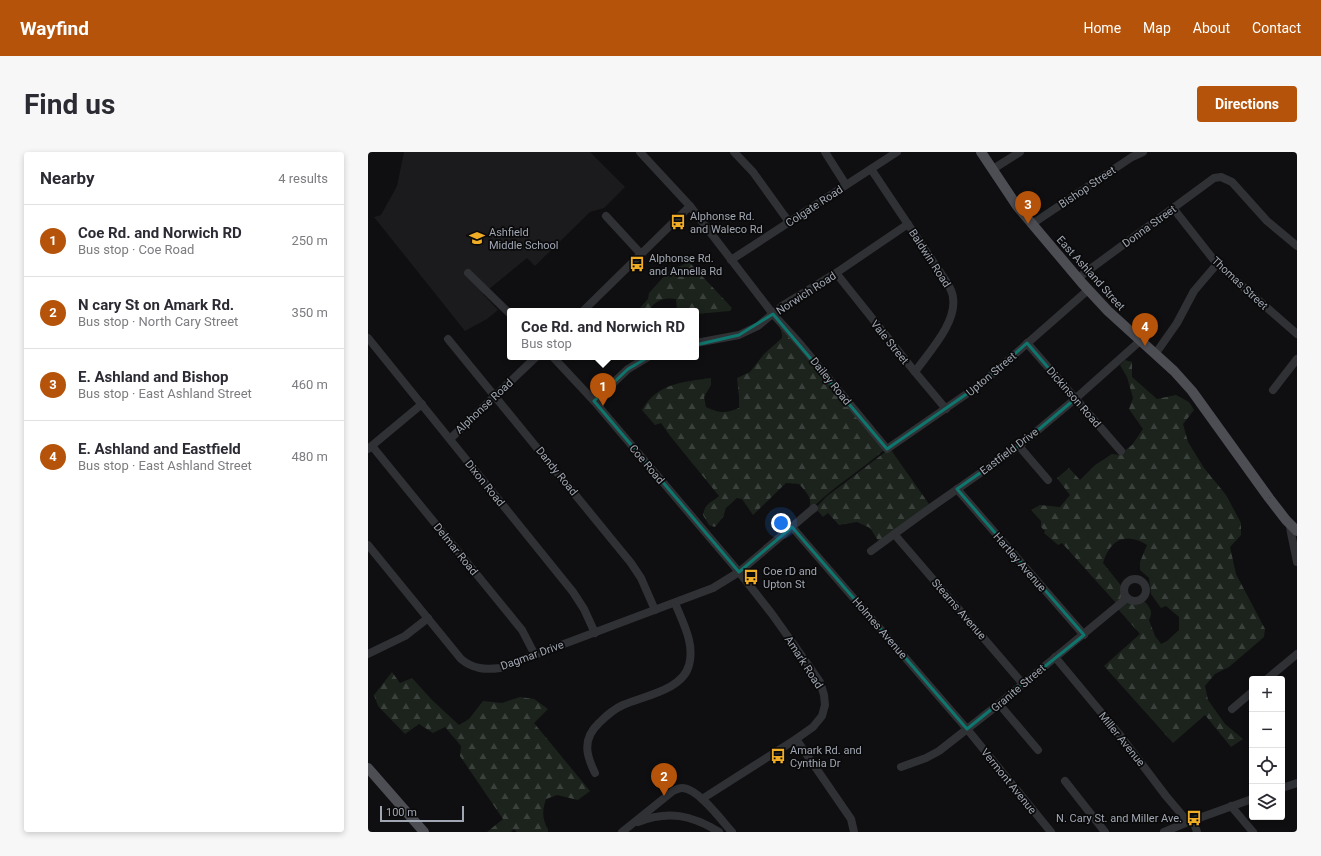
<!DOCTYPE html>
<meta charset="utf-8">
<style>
:root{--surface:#fff;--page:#f7f7f7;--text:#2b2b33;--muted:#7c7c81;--line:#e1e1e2;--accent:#b45309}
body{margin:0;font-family:Roboto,sans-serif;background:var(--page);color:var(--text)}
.controls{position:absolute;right:12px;bottom:12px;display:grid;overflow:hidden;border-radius:4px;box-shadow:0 2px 6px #0003}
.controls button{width:36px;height:36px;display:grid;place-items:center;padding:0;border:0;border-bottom:1px solid var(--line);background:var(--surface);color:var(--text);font:20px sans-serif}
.scale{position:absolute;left:12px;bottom:10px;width:84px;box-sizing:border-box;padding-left:4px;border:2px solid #a0a6b2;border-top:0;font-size:11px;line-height:14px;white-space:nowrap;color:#a0a6b2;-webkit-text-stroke:3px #0a0a0b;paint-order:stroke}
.you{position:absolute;left:413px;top:371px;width:14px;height:14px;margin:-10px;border:3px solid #fff;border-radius:50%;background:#1a73e8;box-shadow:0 0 0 6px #1a73e833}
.badge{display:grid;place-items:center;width:26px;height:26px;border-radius:50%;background:var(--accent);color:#fff;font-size:13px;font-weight:700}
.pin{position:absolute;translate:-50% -33px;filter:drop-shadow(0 1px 2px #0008)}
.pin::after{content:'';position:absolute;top:21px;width:14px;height:12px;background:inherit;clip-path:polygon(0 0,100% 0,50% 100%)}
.popup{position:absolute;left:139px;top:156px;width:192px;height:52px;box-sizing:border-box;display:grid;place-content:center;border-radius:4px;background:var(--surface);filter:drop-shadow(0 1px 3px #0005);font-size:13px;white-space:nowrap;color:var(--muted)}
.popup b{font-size:15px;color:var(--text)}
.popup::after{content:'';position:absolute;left:50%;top:100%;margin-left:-8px;border:8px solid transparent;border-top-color:var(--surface)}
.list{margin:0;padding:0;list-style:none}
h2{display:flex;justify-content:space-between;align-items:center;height:52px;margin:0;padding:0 16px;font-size:17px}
h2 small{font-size:13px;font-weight:400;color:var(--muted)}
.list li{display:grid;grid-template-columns:26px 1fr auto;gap:12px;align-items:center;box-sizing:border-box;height:72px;padding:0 16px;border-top:1px solid var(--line)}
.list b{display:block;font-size:15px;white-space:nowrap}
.list p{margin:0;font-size:13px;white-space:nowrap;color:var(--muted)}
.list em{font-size:13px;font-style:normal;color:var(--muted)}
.icon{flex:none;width:22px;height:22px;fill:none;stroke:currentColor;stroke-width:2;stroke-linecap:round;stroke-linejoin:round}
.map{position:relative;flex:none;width:929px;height:680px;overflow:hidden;border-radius:4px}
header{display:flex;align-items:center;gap:24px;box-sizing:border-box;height:56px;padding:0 20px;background:var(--accent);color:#fff}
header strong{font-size:19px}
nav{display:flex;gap:22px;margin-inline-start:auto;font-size:14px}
.intro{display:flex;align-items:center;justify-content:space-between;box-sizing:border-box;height:96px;padding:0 24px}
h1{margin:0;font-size:28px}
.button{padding:10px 18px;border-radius:4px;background:var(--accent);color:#fff;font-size:14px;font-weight:700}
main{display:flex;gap:24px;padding:0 24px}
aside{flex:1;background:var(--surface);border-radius:4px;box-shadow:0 2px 6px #0003}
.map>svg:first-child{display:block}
.built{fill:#1b1b1d}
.forest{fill:url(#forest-firs)}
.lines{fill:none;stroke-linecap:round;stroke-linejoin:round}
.minor{stroke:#303135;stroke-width:8}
.major{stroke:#4c4e54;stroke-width:10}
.marked{fill:none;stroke:#0f766e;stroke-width:3;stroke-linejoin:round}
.labels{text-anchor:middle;stroke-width:3.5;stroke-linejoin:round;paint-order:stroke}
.street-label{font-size:11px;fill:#a0a6b2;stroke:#0a0a0b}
.poi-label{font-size:11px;fill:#a0a6b2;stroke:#0a0a0b;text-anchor:start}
</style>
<header>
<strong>Wayfind</strong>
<nav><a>Home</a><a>Map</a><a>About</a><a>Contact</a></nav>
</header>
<div class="intro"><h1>Find us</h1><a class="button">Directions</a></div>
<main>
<aside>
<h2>Nearby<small>4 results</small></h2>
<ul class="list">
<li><span class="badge">1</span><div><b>Coe Rd. and Norwich RD</b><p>Bus stop · Coe Road</p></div><em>250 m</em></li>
<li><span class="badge">2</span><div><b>N cary St on Amark Rd.</b><p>Bus stop · North Cary Street</p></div><em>350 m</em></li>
<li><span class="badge">3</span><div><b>E. Ashland and Bishop</b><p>Bus stop · East Ashland Street</p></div><em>460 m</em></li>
<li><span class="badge">4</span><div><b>E. Ashland and Eastfield</b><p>Bus stop · East Ashland Street</p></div><em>480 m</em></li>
</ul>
</aside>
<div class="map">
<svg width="929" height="680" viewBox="0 0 929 680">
<defs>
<pattern id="forest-firs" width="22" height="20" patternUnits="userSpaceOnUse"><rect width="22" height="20" fill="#1c231c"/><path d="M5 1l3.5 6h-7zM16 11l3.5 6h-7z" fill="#3a403b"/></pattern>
</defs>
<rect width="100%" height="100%" fill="#0f0f11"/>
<polygon class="built" points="36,0 222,0 257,35 236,56 222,60 167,114 159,106 115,142 130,158 119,167 97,179 6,65 13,63 29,34"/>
<g class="forest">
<path d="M 321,110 L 364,156 L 362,159 L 328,162 L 328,159 L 309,159 L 308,147 C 296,145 287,148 281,159 L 269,159 L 280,147 L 281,141 L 301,119 Z"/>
<path d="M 412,174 L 516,298 C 493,318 468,333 446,354 L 441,356 C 445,346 438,340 431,332 L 418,331 L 385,363 L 374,347 L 369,346 L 358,356 L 355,365 L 347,375 L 341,373 L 335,363 C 337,351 343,351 351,344 L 303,285 L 293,271 L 287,273 L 274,258 C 289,231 315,230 343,226 L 343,233 L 336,245 L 338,255 C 351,261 357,262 371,256 L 371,245 L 369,226 L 382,220 L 396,202 L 414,186 L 414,183 Z"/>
<path d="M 757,208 L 764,210 L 764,225 L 789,247 L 808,243 L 821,250 L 826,258 L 815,272 L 820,290 L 836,316 L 858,343 L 873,371 L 873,383 L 862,395 L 868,422 L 897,477 L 896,485 L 861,515 L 847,522 L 837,534 L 840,548 L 857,572 L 875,587 L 863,595 L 837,563 L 805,591 L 736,514 L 772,482 L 749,456 L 758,450 L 777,450 C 783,457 785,460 781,468 L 787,484 L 793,492 L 799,489 L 811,478 L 811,465 L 798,454 L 793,456 L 783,442 L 781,426 L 772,418 L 772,410 L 779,393 C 758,380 742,387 735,411 L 755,436 L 755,444 L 748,451 L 694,391 L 690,393 L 676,381 L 677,379 L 673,375 L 673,369 L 663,358 L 672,353 L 692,355 L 702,343 L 689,326 L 701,316 L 712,328 L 727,313 L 744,302 L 751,303 L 764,293 L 775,277 L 761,257 L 765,246 L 759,225 L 752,213 Z"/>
<polygon points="523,298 561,352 511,390 502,376 489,370 471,373 460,361 455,365 450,359 445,362 444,360 458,345 516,301"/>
<path d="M 24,520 L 32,531 L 44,526 L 64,548 L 91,573 L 101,567 L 115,549 L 134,551 L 152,545 L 166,547 L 180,557 L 166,571 L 222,639 L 210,648 L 189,643 L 178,647 C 174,658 174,668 180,677 L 180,680 L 149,680 L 146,677 L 143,680 L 119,680 L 135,667 L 92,604 L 93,594 L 77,575 L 65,581 L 51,572 L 37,582 L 10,554 L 6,543 Z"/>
</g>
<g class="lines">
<g class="minor">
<polyline points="272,0 322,54 405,162 433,193 519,297 613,232 720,138"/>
<polyline points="366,0 385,20 421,70"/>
<polyline points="457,0 478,33"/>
<path d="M 503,17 L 578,129 C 581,134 585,140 585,146 C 589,171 560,201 547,220"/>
<polyline points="625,17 652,0"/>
<polyline points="805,56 849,112 929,182"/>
<polyline points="238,64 273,102"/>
<polyline points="664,72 764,5 775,0"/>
<polyline points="363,108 529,0"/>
<polyline points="100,121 142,162"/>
<polyline points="468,121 547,220 578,257"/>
<polyline points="710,126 846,26 853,25 864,30 899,69 929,94"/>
<polyline points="215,159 322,54"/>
<polyline points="0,186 205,440 216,457 227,481"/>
<polyline points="80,187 263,411 273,426 287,458"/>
<polyline points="328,191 371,183 390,174 414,154 468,121 540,72"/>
<polyline points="659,191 753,299"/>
<polyline points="788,201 809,171 826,139 849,112"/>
<polyline points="185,205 226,249 371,420 404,462 443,517 452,530 456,543 457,553 454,564 445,575 428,587 334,647"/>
<polyline points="905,238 929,207"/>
<polyline points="226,249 260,217 280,205"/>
<polyline points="82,287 168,205"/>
<polyline points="4,294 154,478 167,503"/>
<polyline points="651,294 680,328"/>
<polyline points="0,297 54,252"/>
<polyline points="589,337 716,483"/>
<polyline points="922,374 923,381 929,410"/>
<polyline points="424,375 599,577 683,680"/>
<polyline points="527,383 655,532"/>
<path d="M 0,393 L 93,507 C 105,517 117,518 132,516 L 345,436 L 371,420 L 446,356"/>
<polyline points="503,399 558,359 651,294 707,247 772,189"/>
<circle cx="767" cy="438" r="11"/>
<polyline points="0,502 37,484 60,466"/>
<polyline points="687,505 751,582 798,644 820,670"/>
<polyline points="899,527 929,502"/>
<polyline points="631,552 670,598"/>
<polyline points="864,557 884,540"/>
<polyline points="428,587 483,667 486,680"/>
<polyline points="533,615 558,606 571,599 631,552 759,446"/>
<path d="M 227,621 C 218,603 214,587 231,571 C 238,564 246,557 255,553 C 275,544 315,538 321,513 C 327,492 315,471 307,451"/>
<polyline points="697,629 737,680"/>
<polyline points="914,636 929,631"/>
<polyline points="863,654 885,680"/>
<polyline points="825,668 829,680"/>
<path d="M 270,670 C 300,658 324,663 351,680"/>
<path d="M 254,680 L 305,639 C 307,638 311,636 314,636 C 330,636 354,669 364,680"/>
<polyline points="796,680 820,670 884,647"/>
</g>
<g class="major">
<polyline points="613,0 649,54 714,131 740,159 806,219 824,239 901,346 918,368 929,379"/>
<polyline points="0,616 56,680"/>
</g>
</g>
<path class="marked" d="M 405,162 L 519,297 L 613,232 L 659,191 L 707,247 L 651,294 L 589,337 L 716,483 L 599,577 L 424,375 L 371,420 L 226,249 L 260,217 L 284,203 L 371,183 Z"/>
<defs>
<symbol id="bus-bare" viewBox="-9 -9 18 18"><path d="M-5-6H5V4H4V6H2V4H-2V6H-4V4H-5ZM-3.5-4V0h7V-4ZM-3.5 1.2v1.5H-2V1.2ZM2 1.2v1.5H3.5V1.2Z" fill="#f1ac26" stroke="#0a0a0b" stroke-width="2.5" paint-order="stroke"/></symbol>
<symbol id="school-bare" viewBox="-9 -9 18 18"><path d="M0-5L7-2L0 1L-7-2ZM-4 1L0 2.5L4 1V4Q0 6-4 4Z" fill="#f1ac26" stroke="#0a0a0b" stroke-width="2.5" paint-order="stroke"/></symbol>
</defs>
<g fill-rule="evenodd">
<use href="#bus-bare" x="299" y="59" width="22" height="22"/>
<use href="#school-bare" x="98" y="75" width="22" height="22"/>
<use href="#bus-bare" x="258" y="101" width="22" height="22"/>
<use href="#bus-bare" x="372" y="414" width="22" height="22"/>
<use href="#bus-bare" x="399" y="593" width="22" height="22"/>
<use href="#bus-bare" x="815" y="655" width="22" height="22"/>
</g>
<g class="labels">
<g class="street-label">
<text transform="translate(719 35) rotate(-34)" y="4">Bishop Street</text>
<text transform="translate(446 54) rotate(-33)" y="4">Colgate Road</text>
<text transform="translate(781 74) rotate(-36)" y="4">Donna Street</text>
<text transform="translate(562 106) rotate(57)" y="4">Baldwin Road</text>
<text transform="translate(723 121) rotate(48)" y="4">East Ashland Street</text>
<text transform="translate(872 131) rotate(43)" y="4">Thomas Street</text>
<text transform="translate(438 141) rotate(-33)" y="4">Norwich Road</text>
<text transform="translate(522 190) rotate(51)" y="4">Vale Street</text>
<text transform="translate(623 222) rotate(-40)" y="4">Upton Street</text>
<text transform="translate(463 229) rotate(51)" y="4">Dailey Road</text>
<text transform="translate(706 245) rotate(49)" y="4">Dickinson Road</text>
<text transform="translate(116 254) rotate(-43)" y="4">Alphonse Road</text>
<text transform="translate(641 299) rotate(-37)" y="4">Eastfield Drive</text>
<text transform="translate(279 312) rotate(50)" y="4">Coe Road</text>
<text transform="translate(189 319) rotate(51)" y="4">Dandy Road</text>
<text transform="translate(117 331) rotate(51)" y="4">Dixon Road</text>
<text transform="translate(88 397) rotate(51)" y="4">Delmar Road</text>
<text transform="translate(652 410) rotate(49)" y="4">Hartley Avenue</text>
<text transform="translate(591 457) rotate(49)" y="4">Stearns Avenue</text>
<text transform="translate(512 476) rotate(49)" y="4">Holmes Avenue</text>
<text transform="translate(164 503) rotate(-20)" y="4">Dagmar Drive</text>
<text transform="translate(436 510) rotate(57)" y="4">Amark Road</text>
<text transform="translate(650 536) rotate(-40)" y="4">Granite Street</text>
<text transform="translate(754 587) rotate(51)" y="4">Miller Avenue</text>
<text transform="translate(641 629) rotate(51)" y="4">Vermont Avenue</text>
</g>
<g class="poi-label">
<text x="322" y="68">Alphonse Rd.<tspan x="322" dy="13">and Waleco Rd</tspan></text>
<text x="121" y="84">Ashfield<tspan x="121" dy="13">Middle School</tspan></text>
<text x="281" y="110">Alphonse Rd.<tspan x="281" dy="13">and Annella Rd</tspan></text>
<text x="395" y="423">Coe rD and<tspan x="395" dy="13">Upton St</tspan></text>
<text x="422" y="602">Amark Rd. and<tspan x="422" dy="13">Cynthia Dr</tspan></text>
<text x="814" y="670" text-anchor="end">N. Cary St. and Miller Ave.</text>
</g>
</g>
</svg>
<div class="controls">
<button>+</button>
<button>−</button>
<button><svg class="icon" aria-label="locate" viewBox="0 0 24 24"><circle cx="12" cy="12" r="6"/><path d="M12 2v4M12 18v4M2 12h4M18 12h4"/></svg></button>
<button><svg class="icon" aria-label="layers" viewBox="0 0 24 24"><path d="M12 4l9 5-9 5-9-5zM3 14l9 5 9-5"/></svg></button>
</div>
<div class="scale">100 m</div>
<div class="you"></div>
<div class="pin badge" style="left:235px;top:254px">1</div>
<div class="popup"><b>Coe Rd. and Norwich RD</b>Bus stop</div>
<div class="pin badge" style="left:296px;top:644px">2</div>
<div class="pin badge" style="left:660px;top:72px">3</div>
<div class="pin badge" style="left:777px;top:194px">4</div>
</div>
</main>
